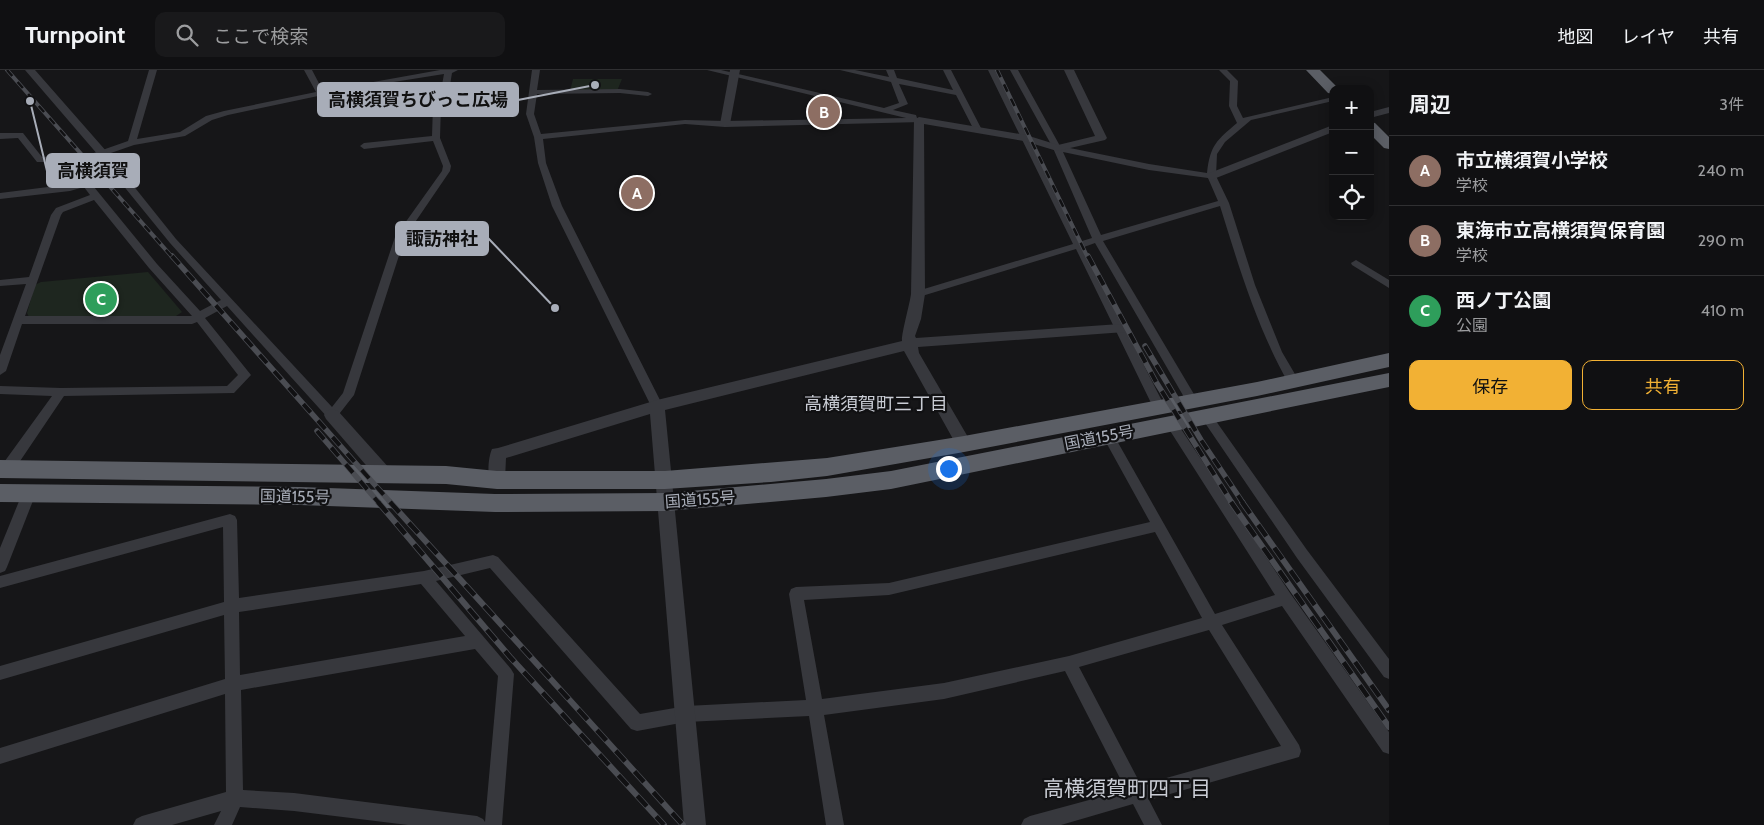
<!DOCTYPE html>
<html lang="ja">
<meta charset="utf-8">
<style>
:root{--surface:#101012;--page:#19191b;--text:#f1f3f6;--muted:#9c9d9f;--line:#303032;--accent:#f2b134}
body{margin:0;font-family:Cabin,"Noto Sans JP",sans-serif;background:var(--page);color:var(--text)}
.controls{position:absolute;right:15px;top:15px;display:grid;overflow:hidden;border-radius:10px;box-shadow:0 2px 12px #0003}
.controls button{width:45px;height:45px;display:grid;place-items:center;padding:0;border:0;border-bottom:1px solid var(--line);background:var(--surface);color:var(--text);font:25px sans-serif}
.you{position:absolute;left:948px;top:398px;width:18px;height:18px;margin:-12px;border:4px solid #fff;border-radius:50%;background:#1a73e8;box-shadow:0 0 0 8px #1a73e833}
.badge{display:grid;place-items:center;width:32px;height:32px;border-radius:50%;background:var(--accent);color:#fff;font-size:16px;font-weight:700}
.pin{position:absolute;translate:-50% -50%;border:2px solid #fff;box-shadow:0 1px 5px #0006}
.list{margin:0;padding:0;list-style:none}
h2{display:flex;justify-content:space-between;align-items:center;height:65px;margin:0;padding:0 20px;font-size:21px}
h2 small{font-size:16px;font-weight:400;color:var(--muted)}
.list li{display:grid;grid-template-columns:32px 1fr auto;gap:15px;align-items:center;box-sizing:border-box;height:70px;padding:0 20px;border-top:1px solid var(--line)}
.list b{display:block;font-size:19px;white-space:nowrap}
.list p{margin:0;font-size:16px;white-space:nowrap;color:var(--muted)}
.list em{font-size:16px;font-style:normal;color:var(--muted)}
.actions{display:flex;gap:10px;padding:15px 20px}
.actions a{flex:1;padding:11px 0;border:1px solid var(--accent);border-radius:10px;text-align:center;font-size:18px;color:var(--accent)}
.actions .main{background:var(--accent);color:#111}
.icon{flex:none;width:28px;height:28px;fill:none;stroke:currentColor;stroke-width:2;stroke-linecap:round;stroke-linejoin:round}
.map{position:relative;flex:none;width:1389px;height:755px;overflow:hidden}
header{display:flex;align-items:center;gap:30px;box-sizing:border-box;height:70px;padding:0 25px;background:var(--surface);border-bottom:1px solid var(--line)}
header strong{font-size:24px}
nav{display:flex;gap:28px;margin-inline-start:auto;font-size:18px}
.search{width:350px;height:45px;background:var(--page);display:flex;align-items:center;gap:12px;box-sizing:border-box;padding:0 18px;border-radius:10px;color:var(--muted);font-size:19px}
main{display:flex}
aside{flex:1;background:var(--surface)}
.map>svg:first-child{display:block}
.green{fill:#1e261f}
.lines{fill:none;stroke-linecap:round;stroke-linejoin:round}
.minor{fill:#37383d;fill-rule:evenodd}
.tertiary{fill:#37383d;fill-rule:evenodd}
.trunk{fill:#5b5e65;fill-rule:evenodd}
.rail-far2-casing{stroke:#4a4c52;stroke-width:4}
.rail-far1-casing{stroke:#4a4c52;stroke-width:5.5}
.rail-casing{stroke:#4a4c52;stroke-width:6}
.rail-far2{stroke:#111113;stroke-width:2.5;stroke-dasharray:8;stroke-linecap:butt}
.rail-far1{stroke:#111113;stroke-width:4;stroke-dasharray:11;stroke-linecap:butt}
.rail{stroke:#111113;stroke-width:4.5;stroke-dasharray:14;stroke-linecap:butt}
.labels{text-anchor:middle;stroke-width:4.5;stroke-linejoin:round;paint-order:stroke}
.street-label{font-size:16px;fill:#a8adb8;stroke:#111113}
.neighbourhood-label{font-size:18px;fill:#c9ccd4;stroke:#111113}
.near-neighbourhood-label{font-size:21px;fill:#c9ccd4;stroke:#111113}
.leader{fill:none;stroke:#a8adb8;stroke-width:2}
.callout-dot{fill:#a8adb8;stroke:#111113;stroke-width:2}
.callout{fill:#a8adb8;stroke:#a8adb8;stroke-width:2}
.callout-label{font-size:18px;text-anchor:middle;font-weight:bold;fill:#111}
</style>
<header>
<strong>Turnpoint</strong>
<div class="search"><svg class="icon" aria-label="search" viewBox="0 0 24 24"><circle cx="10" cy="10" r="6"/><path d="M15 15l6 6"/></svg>ここで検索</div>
<nav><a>地図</a><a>レイヤ</a><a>共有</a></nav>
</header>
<main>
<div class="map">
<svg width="1389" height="755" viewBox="0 0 1389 755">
<rect width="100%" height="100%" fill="#161618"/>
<g class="green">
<polygon points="573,9 622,9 617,21 570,21"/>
<polygon points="148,202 182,242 176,246 29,247 27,243 35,215 41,212"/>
</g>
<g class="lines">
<g class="minor">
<path d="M 149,0 L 157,0 L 137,69 L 180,62 L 206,46 L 224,41 L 316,22 L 304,0 L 312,0 L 323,21 L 440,0 L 458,0 L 452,3 L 450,15 L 441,35 L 440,68 L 451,96 L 450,101 L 405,167 L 354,325 L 336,348 L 328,348 L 227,236 L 205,248 L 251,305 L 234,323 L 64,326 L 12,403 L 7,404 L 2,403 L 1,399 L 2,395 L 52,326 L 0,324 L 0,316 L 61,318 L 227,316 L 238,305 L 197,252 L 192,254 L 22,254 L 6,301 L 0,305 L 0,285 L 26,214 L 0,216 L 0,210 L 29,207 L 51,145 L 56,138 L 90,125 L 84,117 L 70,121 L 0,129 L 0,123 L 80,113 L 62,92 L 37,92 L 18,68 L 0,69 L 0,63 L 23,63 L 42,87 L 64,86 L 71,91 L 128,71 ZM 444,4 L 442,15 L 433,35 L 432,66 L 364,73 L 360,76 L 364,79 L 433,71 L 443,96 L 442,101 L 395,167 L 343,323 L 332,337 L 176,169 L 108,84 L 134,75 L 185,66 L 212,50 L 228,45 L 356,18 ZM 100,87 L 170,173 L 221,230 L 200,241 L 157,194 L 76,95 ZM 94,130 L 149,198 L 192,246 L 25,246 L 61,145 L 63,142 Z"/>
<polygon points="532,0 540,0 537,20 620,19 648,22 652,24 648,26 620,23 537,24 534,44 541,64 685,50 725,51 906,48 707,0 721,0 884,38 899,33 891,12 840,0 855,0 889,7 886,0 894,0 897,8 953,20 943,0 951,0 982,60 975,62 956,25 899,14 908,34 893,40 916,45 917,48 922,48 922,52 725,57 685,54 543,69 546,93 562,136 663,336 657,341 651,336 552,136 538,93 534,67 526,44"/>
<path d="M 988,0 L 996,0 L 1082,171 L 1092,168 L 1053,78 L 1010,0 L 1018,0 L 1060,76 L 1149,94 L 1207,103 C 1210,75 1217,70 1237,53 L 1229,36 L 1230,11 L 1219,0 L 1227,0 L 1238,11 L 1237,36 L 1243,48 L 1333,27 L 1333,31 L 1251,50 L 1225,72 L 1217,84 L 1216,106 L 1229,133 L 1255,215 L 1282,282 L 1299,311 L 1297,314 L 1289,314 C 1257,258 1239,197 1220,136 L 1103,171 L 1198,331 L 1192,335 L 1188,334 L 1095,173 L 1084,177 L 1165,337 L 1163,340 L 1155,340 L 1153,337 L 1076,179 L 922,226 L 914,226 L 913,224 L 914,222 L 1073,174 ZM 1063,82 L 1149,100 L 1208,108 L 1218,131 L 1101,165 Z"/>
<polygon points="1356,190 1389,210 1389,218 1352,195 1351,193"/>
<polygon points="1207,342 1211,344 1307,480 1389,589 1389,609 1384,607 1297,488 1203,350 1201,347 1203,344"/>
<path d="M 1171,348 L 1175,350 L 1290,523 L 1389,662 L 1389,684 L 1383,682 L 1282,536 L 1222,555 L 1299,675 L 1301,681 L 1299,687 L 1149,730 L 1162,755 L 1144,755 L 1133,734 L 1061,755 L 1021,755 L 1024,749 L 1030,746 L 1126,720 L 1065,601 L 944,629 L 824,645 L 844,755 L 826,755 L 809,646 L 686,652 L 637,661 L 631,659 L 490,498 L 436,511 L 511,599 L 514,604 L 502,755 L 408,755 L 294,741 L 240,737 L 232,755 L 214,755 L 221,741 L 172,755 L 133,755 L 136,749 L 142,746 L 226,722 L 225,624 L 0,694 L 0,678 L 225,609 L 224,545 L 0,610 L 0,596 L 224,532 L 223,457 L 0,518 L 0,506 L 230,444 L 235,446 L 237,450 L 239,528 L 424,501 L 493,485 L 498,487 L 640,644 L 686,636 L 806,630 L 789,524 L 791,519 L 796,517 L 889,513 L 1150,452 L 1102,365 L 1104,362 L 1112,362 L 1215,544 L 1275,525 L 1167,356 L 1165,353 L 1167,350 ZM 1155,462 L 1202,548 L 1069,586 L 944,613 L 822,629 L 804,530 L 889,525 ZM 421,514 L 465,566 L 240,605 L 239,542 ZM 1209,560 L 1281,676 L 1141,715 L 1079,597 ZM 475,579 L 498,606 L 485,752 L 483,749 L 477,746 L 294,723 L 243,720 L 241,620 Z"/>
<polygon points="29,418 34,419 36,423 7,497 5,501 0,503 0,478 24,419"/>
</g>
<g class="tertiary">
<polygon points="25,0 35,0 107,82 109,84 107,86 99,86"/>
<polygon points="730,0 740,0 730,54 725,57 720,54"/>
<path d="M 1064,0 L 1074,0 L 1107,68 L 1105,70 L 1057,81 L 1024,71 L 924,54 L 925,224 L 921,249 L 915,266 L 916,268 L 1120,254 L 1125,256 L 1127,259 L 1125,262 L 918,277 L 919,283 L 972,374 L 970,378 L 964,380 L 958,378 L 904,281 L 665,340 L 706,755 L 684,755 L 650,344 L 506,388 L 505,410 L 503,415 L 497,417 L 491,415 C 487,406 488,388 492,379 L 498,378 L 657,330 L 902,271 C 901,265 910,233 911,224 L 914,50 L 919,47 L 1026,65 L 1058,75 L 1095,66 Z"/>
<polygon points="1389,37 1389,43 1370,48 1370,42"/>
<polygon points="1333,55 1333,62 1211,110 1205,106 1207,104"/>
<polygon points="332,339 338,341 390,399 392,404 390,409 384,411 378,409 326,349 324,345 326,341"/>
</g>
<g class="trunk">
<polygon points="1306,0 1320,0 1339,19 1333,19 1333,24 1328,23"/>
<polygon points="1370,52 1375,53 1389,67 1389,79 1384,78 1370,64"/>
<polygon points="1389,283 1389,297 1257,326 964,382 827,406 771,412 665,419 497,419 446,414 0,408 0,390 446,396 497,401 665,401 827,388 964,366 1257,312"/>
<polygon points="1389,303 1389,317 891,419 826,427 667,441 495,442 300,435 0,432 0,414 300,417 495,424 667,423 826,409 891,401"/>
</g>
<defs>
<g id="rail-far2">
<polyline points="7,0 173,188"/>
<polyline points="997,0 1088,188"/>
</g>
<g id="rail-far1">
<polyline points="172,186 391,433"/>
<polyline points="1088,186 1156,312 1232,433"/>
<polyline points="1145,276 1201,370 1243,433"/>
<polyline points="317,361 379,433"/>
</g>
<g id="rail">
<polyline points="378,432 510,587 664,755"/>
<polyline points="390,432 683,755"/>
<polyline points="1231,432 1389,657"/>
<polyline points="1242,432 1389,640"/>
</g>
</defs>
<use href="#rail-far2" class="rail-far2-casing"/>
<use href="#rail-far1" class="rail-far1-casing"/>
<use href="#rail" class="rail-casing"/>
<use href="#rail-far2" class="rail-far2"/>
<use href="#rail-far1" class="rail-far1"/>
<use href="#rail" class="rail"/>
</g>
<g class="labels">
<g class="street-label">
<text transform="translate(1099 367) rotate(-11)" y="6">国道155号</text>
<text transform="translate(295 426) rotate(1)" y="6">国道155号</text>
<text transform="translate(700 429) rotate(-4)" y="6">国道155号</text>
</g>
<g class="neighbourhood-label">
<text x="876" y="340">高横須賀町三丁目</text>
</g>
<g class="near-neighbourhood-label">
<text x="1127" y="726">高横須賀町四丁目</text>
</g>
</g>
<path class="leader" d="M595 15L518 30M30 31L47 101M555 238L488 168"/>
<g class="callout-dot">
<circle cx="595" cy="15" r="5"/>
<circle cx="30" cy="31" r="5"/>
<circle cx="555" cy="238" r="5"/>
</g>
<g class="callout">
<rect x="318" y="13" width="200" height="33" rx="5"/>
<rect x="47" y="84" width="92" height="33" rx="5"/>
<rect x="396" y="152" width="92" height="33" rx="5"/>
</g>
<g class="callout-label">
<text x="418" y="36">高横須賀ちびっこ広場</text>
<text x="93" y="107">高横須賀</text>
<text x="442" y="175">諏訪神社</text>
</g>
</svg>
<div class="controls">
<button>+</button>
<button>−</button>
<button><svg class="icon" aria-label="locate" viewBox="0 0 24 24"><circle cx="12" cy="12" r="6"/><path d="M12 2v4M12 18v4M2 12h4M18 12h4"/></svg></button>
</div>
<div class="you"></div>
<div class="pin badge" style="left:637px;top:123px;background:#8d6e63">A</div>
<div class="pin badge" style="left:824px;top:42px;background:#8d6e63">B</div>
<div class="pin badge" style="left:101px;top:229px;background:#2e9e5b">C</div>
</div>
<aside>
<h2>周辺<small>3件</small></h2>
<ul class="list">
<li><span class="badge" style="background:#8d6e63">A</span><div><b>市立横須賀小学校</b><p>学校</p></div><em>240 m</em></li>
<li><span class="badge" style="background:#8d6e63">B</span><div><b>東海市立高横須賀保育園</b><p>学校</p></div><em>290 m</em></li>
<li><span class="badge" style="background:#2e9e5b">C</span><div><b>西ノ丁公園</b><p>公園</p></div><em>410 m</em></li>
</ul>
<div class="actions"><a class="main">保存</a><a>共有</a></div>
</aside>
</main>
